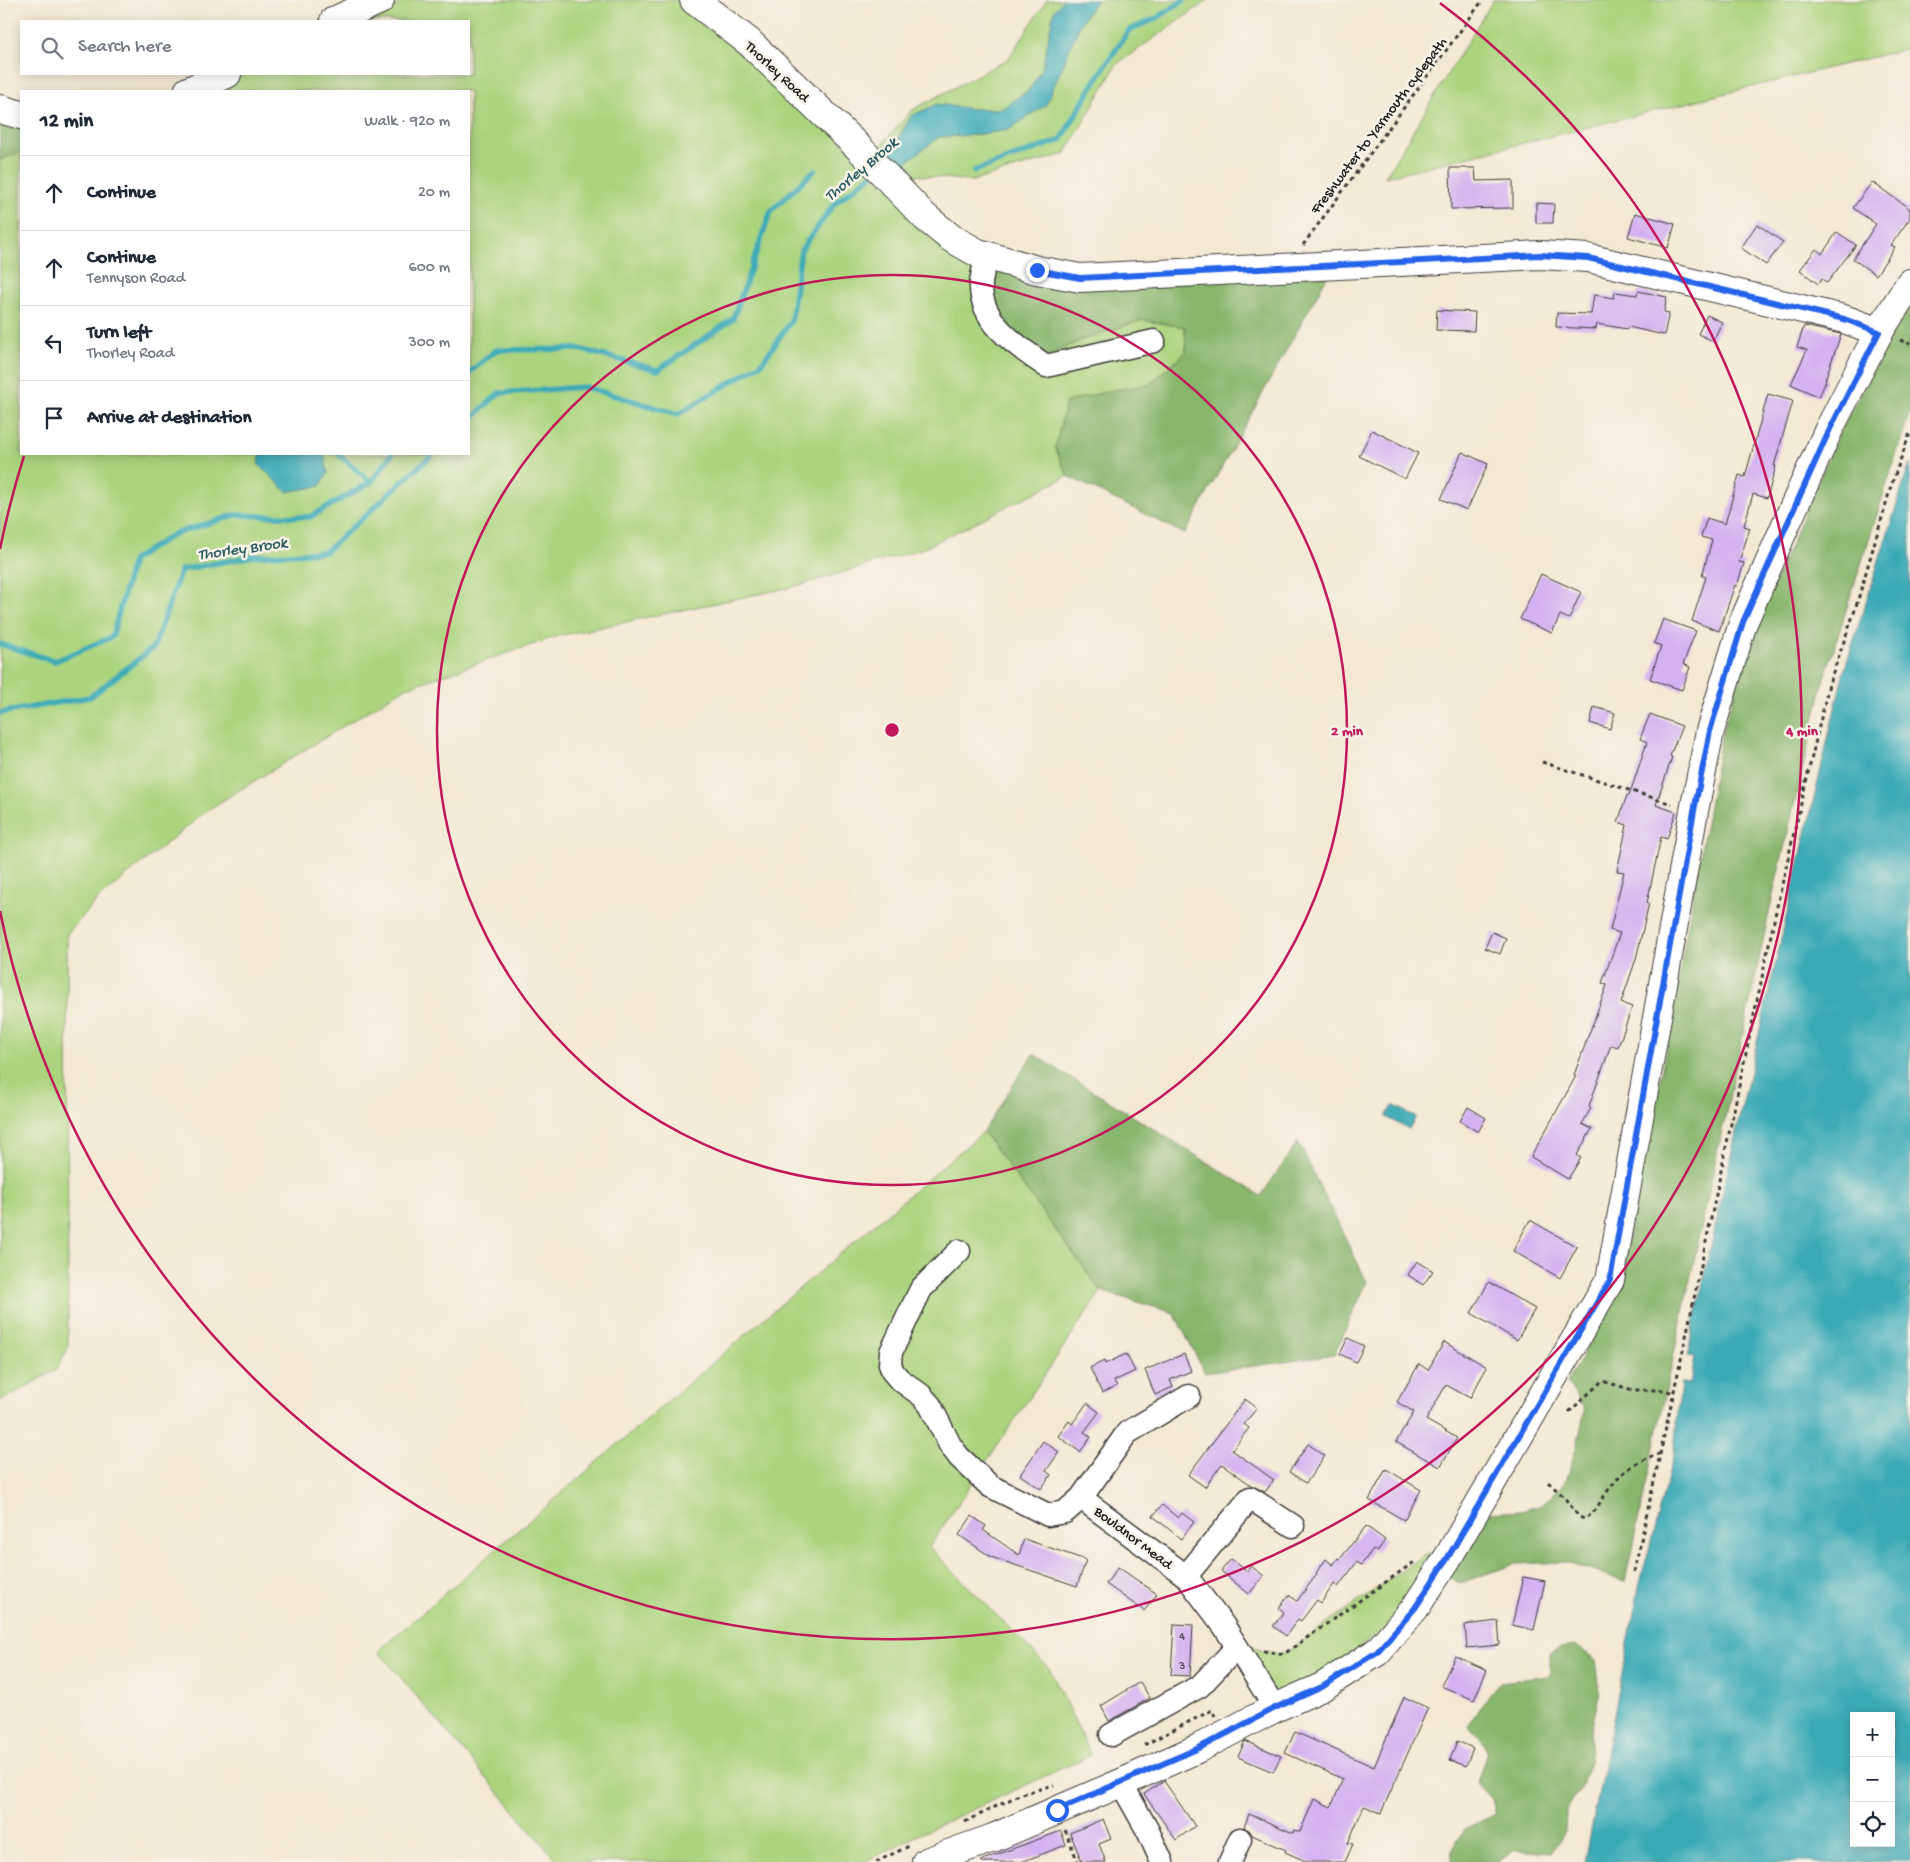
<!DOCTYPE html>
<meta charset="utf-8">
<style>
:root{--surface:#fff;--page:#f2f2f3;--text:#1f2937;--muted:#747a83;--line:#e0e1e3}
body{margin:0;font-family:"Gochi Hand",sans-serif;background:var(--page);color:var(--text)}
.controls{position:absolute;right:15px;bottom:15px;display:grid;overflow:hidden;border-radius:0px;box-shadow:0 2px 12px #0003}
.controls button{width:45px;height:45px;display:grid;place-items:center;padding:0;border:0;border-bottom:1px solid var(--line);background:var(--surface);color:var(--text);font:25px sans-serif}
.stop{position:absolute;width:15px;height:15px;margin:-11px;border:4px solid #2563eb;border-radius:50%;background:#fff}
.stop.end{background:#2563eb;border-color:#fff;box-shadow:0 1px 5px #0008}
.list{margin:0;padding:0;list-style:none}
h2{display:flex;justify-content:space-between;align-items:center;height:65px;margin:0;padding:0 20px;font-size:21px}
h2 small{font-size:16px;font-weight:400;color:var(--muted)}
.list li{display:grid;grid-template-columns:32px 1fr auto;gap:15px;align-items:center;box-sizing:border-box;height:75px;padding:0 20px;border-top:1px solid var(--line)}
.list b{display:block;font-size:19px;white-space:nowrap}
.list p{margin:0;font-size:16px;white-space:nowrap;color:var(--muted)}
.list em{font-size:16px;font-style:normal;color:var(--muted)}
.icon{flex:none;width:28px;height:28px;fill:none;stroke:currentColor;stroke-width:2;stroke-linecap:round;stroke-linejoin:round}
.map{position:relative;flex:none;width:1910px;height:1862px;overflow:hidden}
.search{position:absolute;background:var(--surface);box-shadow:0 2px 12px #0003;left:20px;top:20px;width:450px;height:55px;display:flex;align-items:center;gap:12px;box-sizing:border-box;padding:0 18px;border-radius:0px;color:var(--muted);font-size:19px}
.panel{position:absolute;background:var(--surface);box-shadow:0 2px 12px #0003;left:20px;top:90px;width:450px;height:365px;border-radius:0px}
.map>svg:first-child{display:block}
.green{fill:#acd47e;stroke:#64784d}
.forest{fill:#89b66d;stroke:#526944}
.water{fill:#3aaab7;stroke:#2b636a;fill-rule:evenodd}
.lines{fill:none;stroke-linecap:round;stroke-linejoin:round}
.stream{stroke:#3aaab7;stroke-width:5.5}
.building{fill:#d4b1f1}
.minor-casing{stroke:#3c3b37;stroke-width:25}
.major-casing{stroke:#3c3b37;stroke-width:30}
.path{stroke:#3c3b37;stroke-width:3;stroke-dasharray:4 4;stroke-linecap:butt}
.minor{stroke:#fff;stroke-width:22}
.major{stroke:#fff;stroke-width:28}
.route{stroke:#2563eb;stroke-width:6}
.ring{fill:none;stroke:#c2185b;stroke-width:2.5}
.labels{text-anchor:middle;stroke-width:5;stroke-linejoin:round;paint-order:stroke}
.number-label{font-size:12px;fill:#4a4151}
.street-label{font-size:15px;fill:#1c1c1c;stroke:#f7f3e8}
.water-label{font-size:16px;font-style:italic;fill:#2a5c62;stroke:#f7f3e8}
.centre{fill:#c2185b;stroke:#f7f3e8;stroke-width:2.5}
.ring-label{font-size:15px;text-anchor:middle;font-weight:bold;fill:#c2185b;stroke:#f7f3e8;stroke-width:5;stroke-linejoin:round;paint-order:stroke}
</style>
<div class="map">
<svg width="1910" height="1862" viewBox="0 0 1910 1862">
<rect width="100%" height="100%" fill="#f7f3e8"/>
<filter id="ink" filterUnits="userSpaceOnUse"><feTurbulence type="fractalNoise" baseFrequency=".02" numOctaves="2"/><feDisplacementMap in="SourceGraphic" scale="10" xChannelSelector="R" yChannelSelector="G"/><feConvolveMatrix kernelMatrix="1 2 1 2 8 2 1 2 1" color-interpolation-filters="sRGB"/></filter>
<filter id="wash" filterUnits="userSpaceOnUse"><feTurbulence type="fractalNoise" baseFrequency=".0096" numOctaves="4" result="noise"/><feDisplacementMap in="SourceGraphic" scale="20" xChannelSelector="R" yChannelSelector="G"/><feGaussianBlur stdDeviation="1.12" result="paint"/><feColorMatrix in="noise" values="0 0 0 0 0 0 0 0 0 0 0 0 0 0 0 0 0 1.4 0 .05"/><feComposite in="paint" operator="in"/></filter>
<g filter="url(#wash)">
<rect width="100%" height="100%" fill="#f4e8d3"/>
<g class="green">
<polygon points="407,0 679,0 740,47 972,262 1044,357 1084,339 1142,320 1185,327 1186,352 1149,385 1112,390 1055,448 1068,476 924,548 797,586 558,636 405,688 209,809 100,897 67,934 68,1348 56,1370 0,1401 0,160 21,152 21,454 469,454 469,91 206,91 247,74 469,74 469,21 363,21"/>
<polygon points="1047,0 1064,0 1054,11 1042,69 1030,89 1001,109 973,109 911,116 899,137 880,151 897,169 939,137 974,135 1008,130 1097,0 1208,0 1117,64 1065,154 972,181 895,173 876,151 912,110 1008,59"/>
<polygon points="1493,0 1910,0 1910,48 1385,177"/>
<polygon points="983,1132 1101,1291 929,1547 1049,1668 1091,1755 922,1833 864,1862 558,1862 378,1651 731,1347"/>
<polygon points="1427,1553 1447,1559 1415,1608 1275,1708 1233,1641 1264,1651 1284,1654"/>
</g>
<g class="forest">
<polygon points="0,116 21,123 21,152 0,160"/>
<polygon points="988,268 1329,273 1185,534 1068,476 1055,448 1066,402 1112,390 1149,385 1186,352 1185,327 1142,320 1084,339 1044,357 1024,343 990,304"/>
<polygon points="1910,305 1910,412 1823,682 1772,899 1625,1581 1563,1562 1515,1564 1460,1583 1447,1577 1488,1513 1521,1511 1542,1505 1565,1482 1577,1446 1585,1410 1567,1382 1617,1294 1667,1044 1722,733 1755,627 1839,434 1894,330"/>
<polygon points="1033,1054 1261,1196 1298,1142 1367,1282 1334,1355 1205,1373 1174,1313 1101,1291 983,1132"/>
<polygon points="1575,1645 1596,1660 1600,1692 1590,1734 1590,1762 1582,1785 1566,1810 1565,1832 1552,1853 1515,1850 1498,1862 1452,1862 1452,1851 1464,1829 1496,1814 1492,1799 1477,1783 1487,1751 1479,1735 1468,1727 1478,1710 1500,1682 1550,1676 1550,1654 1561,1648"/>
</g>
<g class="water">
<polygon points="1063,0 1097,0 1081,22 1046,105 1008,130 974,135 939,137 897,169 880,151 899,137 911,116 937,104 973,109 1001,109 1030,89 1042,69 1054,11"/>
<polygon points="261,454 324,454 328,473 320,486 287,492 258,464"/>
<path d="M 1910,463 L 1910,1862 L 1585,1862 L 1639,1587 L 1673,1457 L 1681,1383 L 1690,1384 L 1695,1357 L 1687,1356 L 1738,1123 L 1843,674 ZM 1854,1716 L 1891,1716 L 1891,1843 L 1854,1843 Z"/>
<polygon points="1393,1105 1416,1117 1409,1129 1386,1117"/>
</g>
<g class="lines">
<g class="stream">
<polyline points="974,171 1061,140 1097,78 1129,30 1157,18 1184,0"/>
<polyline points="469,373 496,350 579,349 658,370 733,319 771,211 815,170"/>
<polyline points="469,421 499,393 585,387 678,414 761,364 791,321 801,250 835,203 874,173"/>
<polyline points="338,454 371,482"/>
<polyline points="0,644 55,661 112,637 133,560 174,534 235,515 310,517 371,482 392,454"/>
<polyline points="0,713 90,697 154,647 181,570 253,556 325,552 433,454"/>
</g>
</g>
<g id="blocks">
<g class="building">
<polygon points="1450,168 1475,168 1476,181 1513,180 1513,208 1451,209"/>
<polygon points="1872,182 1910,209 1910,218 1891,245 1895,247 1876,275 1853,259 1876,224 1853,208"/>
<polygon points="1536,203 1554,204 1553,223 1536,223"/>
<polygon points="1635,213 1675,224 1668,248 1628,237"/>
<polygon points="1757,224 1783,242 1766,265 1741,248"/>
<polygon points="1837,232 1856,245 1827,283 1822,279 1818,284 1800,270 1816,249 1822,254"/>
<polygon points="1638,291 1667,297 1664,312 1669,313 1664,335 1628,327 1627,329 1597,324 1596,329 1556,327 1557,313 1591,314 1594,295 1614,298 1615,292 1637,295"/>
<polygon points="1437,310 1475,312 1474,331 1436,330"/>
<polygon points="1707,315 1722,322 1713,341 1698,334"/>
<polygon points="1804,326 1841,334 1825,380 1826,381 1819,397 1791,384 1807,350 1797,347"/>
<polygon points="1768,394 1793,401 1774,466 1776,466 1767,498 1753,494 1744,526 1750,528 1739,562 1744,563 1737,586 1735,585 1719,631 1692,621 1706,577 1702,576 1712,540 1701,537 1707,518 1725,524 1739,475 1745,477"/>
<polygon points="1372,430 1418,453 1405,479 1359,456"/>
<polygon points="1462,452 1488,464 1467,510 1441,499"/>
<polygon points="1541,574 1581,592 1569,619 1560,615 1552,633 1520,619"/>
<polygon points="1663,619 1696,631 1683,664 1690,667 1682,690 1650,679 1661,646 1654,643"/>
<polygon points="1594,707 1615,713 1610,729 1590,723"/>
<polygon points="1650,714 1682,726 1670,756 1672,757 1656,805 1676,812 1667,839 1661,837 1647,903 1649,903 1636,959 1621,1003 1632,1007 1618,1047 1611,1045 1589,1106 1591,1108 1582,1124 1592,1129 1577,1155 1581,1158 1568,1179 1531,1157 1576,1076 1574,1075 1607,985 1602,983 1620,933 1610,930 1624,872 1617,871 1627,825 1618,822 1627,795 1629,796 1647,742 1640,739"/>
<polygon points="1492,932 1506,938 1500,954 1485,948"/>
<polygon points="1468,1107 1486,1118 1478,1132 1460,1121"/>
<polygon points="1530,1220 1577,1247 1560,1278 1513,1251"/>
<polygon points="1417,1261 1433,1271 1423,1285 1408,1275"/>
<polygon points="1489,1282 1535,1309 1517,1340 1471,1313"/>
<polygon points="1348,1338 1364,1346 1356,1362 1340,1354"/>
<polygon points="1444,1342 1487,1367 1470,1398 1446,1385 1426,1420 1457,1438 1440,1467 1396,1442 1414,1412 1397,1402 1419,1364 1428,1370"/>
<polygon points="1126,1354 1135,1371 1114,1381 1117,1386 1102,1393 1090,1368 1104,1361 1105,1364"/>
<polygon points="1184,1354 1191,1371 1170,1380 1173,1387 1155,1395 1145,1370"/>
<polygon points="1245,1399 1257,1408 1244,1424 1249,1428 1232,1450 1274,1480 1265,1492 1251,1485 1222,1464 1205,1487 1188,1475"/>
<polygon points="1087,1403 1099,1412 1084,1432 1091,1437 1080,1452 1058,1436 1069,1421 1072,1424"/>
<polygon points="1043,1441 1059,1452 1046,1471 1051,1475 1041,1489 1020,1475"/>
<polygon points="1308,1444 1325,1456 1306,1483 1289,1472"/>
<polygon points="1386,1469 1421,1490 1404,1520 1369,1500"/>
<polygon points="1162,1505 1178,1518 1182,1513 1194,1522 1181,1539 1153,1516"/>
<polygon points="972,1516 986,1526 983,1530 1019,1555 1024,1539 1086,1560 1077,1586 991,1557 959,1535"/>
<polygon points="1366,1526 1385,1540 1377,1552 1373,1549 1361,1565 1357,1562 1338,1587 1334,1584 1321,1603 1317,1600 1301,1621 1298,1619 1286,1636 1273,1626 1284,1612 1279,1608 1289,1595 1297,1601 1317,1574 1316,1573 1326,1559 1333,1565 1338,1558 1340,1559"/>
<polygon points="1231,1559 1247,1571 1251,1566 1264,1576 1249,1594 1221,1571"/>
<polygon points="1118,1567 1157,1594 1144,1611 1106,1584"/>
<polygon points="1523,1577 1545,1581 1534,1630 1512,1625"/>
<polygon points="1498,1621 1500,1645 1467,1648 1465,1625"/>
<polygon points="1174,1624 1193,1625 1190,1676 1171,1675"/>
<polygon points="1455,1656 1487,1670 1474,1700 1441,1686"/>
<polygon points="1140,1682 1150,1698 1109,1721 1101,1706"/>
<polygon points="1404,1697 1428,1708 1381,1813 1364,1806 1348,1843 1353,1844 1345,1862 1308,1862 1285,1852 1286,1850 1252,1835 1250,1831 1244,1827 1249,1814 1293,1833 1294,1830 1300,1832 1314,1799 1331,1807 1343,1779 1285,1753 1295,1732 1374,1767"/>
<polygon points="1245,1741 1281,1756 1273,1772 1238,1757"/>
<polygon points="1457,1741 1473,1748 1466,1766 1450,1760"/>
<polygon points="1164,1781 1195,1826 1176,1840 1144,1794"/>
<polygon points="1103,1819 1111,1839 1099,1844 1106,1862 1082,1862 1070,1833"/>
<polygon points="1061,1831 1066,1845 1021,1862 982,1862 982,1860"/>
</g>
</g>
</g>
<g filter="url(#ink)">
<use href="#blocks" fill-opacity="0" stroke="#3c3b37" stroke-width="1"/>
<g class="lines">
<defs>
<g id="minor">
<path d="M 986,255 C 985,264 982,274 981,283 C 979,322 1017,346 1046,366 L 1154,341"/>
<polyline points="959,1251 921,1289 891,1352 890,1364 893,1372 899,1379 921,1395 930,1405 950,1445 959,1457 990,1486 1048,1515 1065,1512 1081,1498 1127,1433 1189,1396"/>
<polyline points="1081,1498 1186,1576"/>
<polyline points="1275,1708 1224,1626 1186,1576 1250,1498 1293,1526"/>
<polyline points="1111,1735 1200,1686 1237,1647"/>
<polyline points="1121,1783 1148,1831 1162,1862"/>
<polyline points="1230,1862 1240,1839"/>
</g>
<g id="major">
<polyline points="694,0 749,42 858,147 925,217 951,238 978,253 1037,270 1080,278 1540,255 1588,258 1844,319 1879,332"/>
<polyline points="334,21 380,0"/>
<polyline points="188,91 227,74"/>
<polyline points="0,109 21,115"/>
<polyline points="926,1862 993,1838 1121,1783 1199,1748 1275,1708 1322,1687 1377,1652 1415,1608 1447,1559 1610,1280 1694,811 1710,731 1743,623 1787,522 1829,429 1879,332 1910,283"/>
</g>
</defs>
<use href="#minor" class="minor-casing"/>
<use href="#major" class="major-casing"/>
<g class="path">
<polyline points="1303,245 1483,0"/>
<polyline points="1900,340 1910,344"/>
<polyline points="1542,762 1672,804"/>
<polyline points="1569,1412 1602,1381 1633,1390 1665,1390 1673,1393"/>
<path d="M 1548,1482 L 1564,1497 L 1579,1517 L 1585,1519 C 1595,1512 1598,1505 1605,1495 C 1618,1475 1636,1460 1659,1454"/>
<polyline points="1634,1572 1684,1346 1779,897 1829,684 1855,610 1892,483 1910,433"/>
<polyline points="1263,1651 1284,1654 1417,1560"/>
<polyline points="1144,1745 1212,1710 1215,1716"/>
<polyline points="965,1822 1019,1795 1054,1785"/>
<polyline points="1065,1830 1078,1862"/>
<polyline points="876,1862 909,1846"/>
</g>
<use href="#minor" class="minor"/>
<use href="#major" class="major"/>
</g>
</g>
<g class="lines" filter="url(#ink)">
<polyline class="route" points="1037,270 1080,278 1540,255 1588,258 1844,319 1879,332 1830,429 1743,622 1710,731 1694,811 1610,1280 1447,1559 1415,1608 1377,1652 1322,1687 1275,1708 1199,1748 1057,1810"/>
</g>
<g class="ring">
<circle cx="892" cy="730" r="455"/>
<path d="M0 549A910 910 0 0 1 24 456M1440 3A910 910 0 1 1 0 911"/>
</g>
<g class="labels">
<g class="number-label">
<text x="1182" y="1639">4</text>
<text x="1182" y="1669">3</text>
</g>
<g class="street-label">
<text transform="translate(778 71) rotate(43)" y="5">Thorley Road</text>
<text transform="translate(1378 125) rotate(-53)" y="5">Freshwater to Yarmouth cyclepath</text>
<text transform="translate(1134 1537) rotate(37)" y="5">Bouldnor Mead</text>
</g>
<g class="water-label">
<text transform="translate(860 168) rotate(-40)" y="6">Thorley Brook</text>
<text transform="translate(242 547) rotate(-8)" y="6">Thorley Brook</text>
</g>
</g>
<circle cx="892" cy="730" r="8" class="centre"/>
<g class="ring-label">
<text x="1347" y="735">2 min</text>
<text x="1802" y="735">4 min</text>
</g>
</svg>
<div class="controls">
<button>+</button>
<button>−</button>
<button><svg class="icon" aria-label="locate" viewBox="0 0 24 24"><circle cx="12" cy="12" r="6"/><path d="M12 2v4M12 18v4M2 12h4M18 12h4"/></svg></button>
</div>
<div class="stop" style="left:1057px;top:1810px"></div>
<div class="stop end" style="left:1037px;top:270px"></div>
<div class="search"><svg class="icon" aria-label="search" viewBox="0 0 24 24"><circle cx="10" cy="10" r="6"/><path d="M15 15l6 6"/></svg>Search here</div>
<section class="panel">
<h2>12 min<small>Walk · 920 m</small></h2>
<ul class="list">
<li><svg class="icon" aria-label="ahead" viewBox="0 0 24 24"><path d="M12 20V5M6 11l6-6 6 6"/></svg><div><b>Continue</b></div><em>20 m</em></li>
<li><svg class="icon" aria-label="ahead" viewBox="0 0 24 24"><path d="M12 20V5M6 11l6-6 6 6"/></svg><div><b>Continue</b><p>Tennyson Road</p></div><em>600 m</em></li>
<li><svg class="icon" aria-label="left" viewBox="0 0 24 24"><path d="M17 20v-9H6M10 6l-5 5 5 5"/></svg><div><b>Turn left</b><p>Thorley Road</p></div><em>300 m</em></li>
<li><svg class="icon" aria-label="arrive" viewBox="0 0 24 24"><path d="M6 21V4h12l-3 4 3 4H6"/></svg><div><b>Arrive at destination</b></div></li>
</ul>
</section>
</div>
